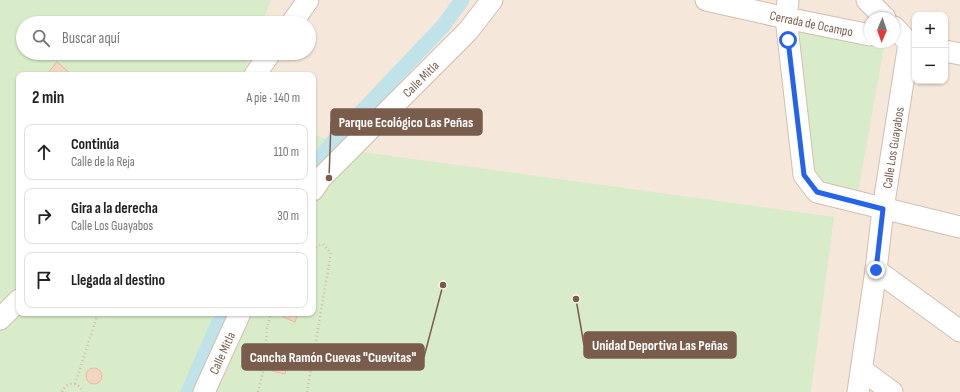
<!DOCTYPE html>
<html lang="es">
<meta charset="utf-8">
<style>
:root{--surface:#fff;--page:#f6f6f6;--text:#222;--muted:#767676;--line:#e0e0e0}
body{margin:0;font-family:"Sofia Sans Condensed",sans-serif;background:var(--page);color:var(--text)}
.controls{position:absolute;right:12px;top:12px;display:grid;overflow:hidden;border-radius:8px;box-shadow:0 1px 3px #0004}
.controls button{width:36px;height:36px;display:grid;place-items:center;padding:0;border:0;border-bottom:1px solid var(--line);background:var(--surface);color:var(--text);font:20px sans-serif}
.compass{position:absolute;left:864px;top:12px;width:36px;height:36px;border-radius:50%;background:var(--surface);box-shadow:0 1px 3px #0004;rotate:182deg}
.stop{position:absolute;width:12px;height:12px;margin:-9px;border:3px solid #2563eb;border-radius:50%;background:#fff}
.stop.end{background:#2563eb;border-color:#fff;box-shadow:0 1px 4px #0008}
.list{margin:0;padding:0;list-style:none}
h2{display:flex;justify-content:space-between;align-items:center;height:52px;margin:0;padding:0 16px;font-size:17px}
h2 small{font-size:13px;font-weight:400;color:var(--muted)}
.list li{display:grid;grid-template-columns:26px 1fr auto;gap:12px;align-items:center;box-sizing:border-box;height:56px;margin:0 8px 8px;padding:0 8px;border:1px solid var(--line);border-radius:8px}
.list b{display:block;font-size:15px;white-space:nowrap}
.list p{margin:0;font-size:13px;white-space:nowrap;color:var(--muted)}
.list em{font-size:13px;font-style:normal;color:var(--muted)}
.icon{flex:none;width:22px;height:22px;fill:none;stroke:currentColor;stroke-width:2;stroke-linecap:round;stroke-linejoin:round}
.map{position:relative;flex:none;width:960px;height:392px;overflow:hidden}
.search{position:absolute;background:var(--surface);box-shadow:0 1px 3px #0004;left:16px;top:16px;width:300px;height:44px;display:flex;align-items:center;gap:10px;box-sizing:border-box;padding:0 14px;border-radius:22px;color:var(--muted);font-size:15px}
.panel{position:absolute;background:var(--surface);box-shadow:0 1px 3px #0004;left:16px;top:72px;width:300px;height:244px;border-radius:8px}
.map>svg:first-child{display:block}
.residential{fill:#f5e8da;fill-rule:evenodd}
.green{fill:#d8ecc9}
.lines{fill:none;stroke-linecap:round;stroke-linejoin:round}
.canal{stroke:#bfe3e8;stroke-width:15}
.building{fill:#f3d5c3;stroke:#e6bba3}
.minor-casing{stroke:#d1beb0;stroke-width:23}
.path{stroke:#d9b8a5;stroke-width:2.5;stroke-dasharray:1 3;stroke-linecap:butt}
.minor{stroke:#fff;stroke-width:21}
.route{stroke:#2563eb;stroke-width:5}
.labels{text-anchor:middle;stroke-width:4;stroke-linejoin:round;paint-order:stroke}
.street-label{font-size:13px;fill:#7a5c4d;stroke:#fffaf3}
.leader{fill:none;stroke:#7a5c4d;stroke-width:1.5}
.callout-dot{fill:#7a5c4d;stroke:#fffaf3;stroke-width:1.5}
.callout{fill:#7a5c4d;stroke:#7a5c4d;stroke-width:1.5}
.callout-label{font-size:14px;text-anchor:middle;font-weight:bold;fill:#fff}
</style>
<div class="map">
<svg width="960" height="392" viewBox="0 0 960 392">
<rect width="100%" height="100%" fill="#fdf6ec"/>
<path class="residential" d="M 0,0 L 960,0 L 960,392 L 0,392 ZM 915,15 L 945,15 L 945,81 L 915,81 ZM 870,18 L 894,18 L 894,42 L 870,42 ZM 23,23 L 309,23 L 309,53 L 23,53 ZM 19,75 L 313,75 L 313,313 L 19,313 Z"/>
<g class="green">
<polygon points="0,0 271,0 262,23 23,23 23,53 251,53 243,75 19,75 19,313 313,313 313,133 332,143 348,150 834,217 811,392 0,392"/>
<polygon points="783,29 884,47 858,193 807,184"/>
</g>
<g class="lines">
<g class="canal">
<polyline points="313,167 332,143 443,26 462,0"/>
<polyline points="188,392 223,313"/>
</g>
</g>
<g class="building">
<polygon points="57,62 72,75 46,75"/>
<polygon points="284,313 298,313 295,322 283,317"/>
<polygon points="275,357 288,360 285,374 272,371"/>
<circle cx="94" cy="376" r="8"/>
</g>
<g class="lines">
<defs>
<g id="minor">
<path id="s1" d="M 706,0 L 786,18 L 870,35"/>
<polyline points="788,0 786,18 804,175 817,192 960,227"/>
<polyline points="867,0 885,18"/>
<polyline points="292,23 308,0"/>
<polyline points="894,27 909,43"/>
<polyline points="945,51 960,54"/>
<polyline points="255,75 270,53"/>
<path id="s2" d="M 313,190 L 321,178 L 468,31 L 492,0"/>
<polyline points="876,270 960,331"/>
<polyline points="0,319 19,300"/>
<polyline points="862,370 892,392"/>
<path id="s3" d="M 204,392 L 240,313"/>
<path id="s4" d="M 858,392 L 876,270 L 883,209 L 909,43"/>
</g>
</defs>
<use href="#minor" class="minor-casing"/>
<g class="path">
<polyline points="75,384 98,313"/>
<path d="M 62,392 C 67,381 78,381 83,392"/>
<polyline points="258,392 264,368 267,327 271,313"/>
<polyline points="307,392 331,253 323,244 313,247"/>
</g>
<use href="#minor" class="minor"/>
</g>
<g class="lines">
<polyline class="route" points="788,40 804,175 817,192 883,209 876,270"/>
</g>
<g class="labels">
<g class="street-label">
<text dy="5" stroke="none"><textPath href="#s1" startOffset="108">Cerrada de Ocampo</textPath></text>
<text dy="5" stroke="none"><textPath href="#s2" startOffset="155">Calle Mitla</textPath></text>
<text dy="5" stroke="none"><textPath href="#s4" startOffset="247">Calle Los Guayabos</textPath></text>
<text dy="5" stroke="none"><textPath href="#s3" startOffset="43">Calle Mitla</textPath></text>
</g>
</g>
<path class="leader" d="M329 178L331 122M576 299L584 345M443 285L424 357"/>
<g class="callout-dot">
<circle cx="329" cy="178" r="4"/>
<circle cx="576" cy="299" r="4"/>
<circle cx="443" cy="285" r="4"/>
</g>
<g class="callout">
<rect x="331" y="109" width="151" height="26" rx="4"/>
<rect x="584" y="332" width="152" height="26" rx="4"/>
<rect x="242" y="344" width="182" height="26" rx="4"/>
</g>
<g class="callout-label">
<text x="406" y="127">Parque Ecológico Las Peñas</text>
<text x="660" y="350">Unidad Deportiva Las Peñas</text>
<text x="333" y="362">Cancha Ramón Cuevas "Cuevitas"</text>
</g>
</svg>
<div class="controls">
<button>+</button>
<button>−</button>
</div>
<svg class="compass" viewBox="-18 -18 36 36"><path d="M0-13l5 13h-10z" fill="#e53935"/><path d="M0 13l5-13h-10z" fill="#767676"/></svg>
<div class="stop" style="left:788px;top:40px"></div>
<div class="stop end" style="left:876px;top:270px"></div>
<div class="search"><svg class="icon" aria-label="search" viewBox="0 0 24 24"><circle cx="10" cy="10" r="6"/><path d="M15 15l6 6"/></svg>Buscar aquí</div>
<section class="panel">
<h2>2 min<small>A pie · 140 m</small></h2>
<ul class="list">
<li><svg class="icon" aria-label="ahead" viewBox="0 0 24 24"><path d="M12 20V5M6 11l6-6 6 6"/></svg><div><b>Continúa</b><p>Calle de la Reja</p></div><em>110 m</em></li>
<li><svg class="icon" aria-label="right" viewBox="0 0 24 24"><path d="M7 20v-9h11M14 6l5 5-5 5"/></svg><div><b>Gira a la derecha</b><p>Calle Los Guayabos</p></div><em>30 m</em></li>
<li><svg class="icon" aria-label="arrive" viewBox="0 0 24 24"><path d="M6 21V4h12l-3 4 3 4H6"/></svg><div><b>Llegada al destino</b></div></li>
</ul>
</section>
</div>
